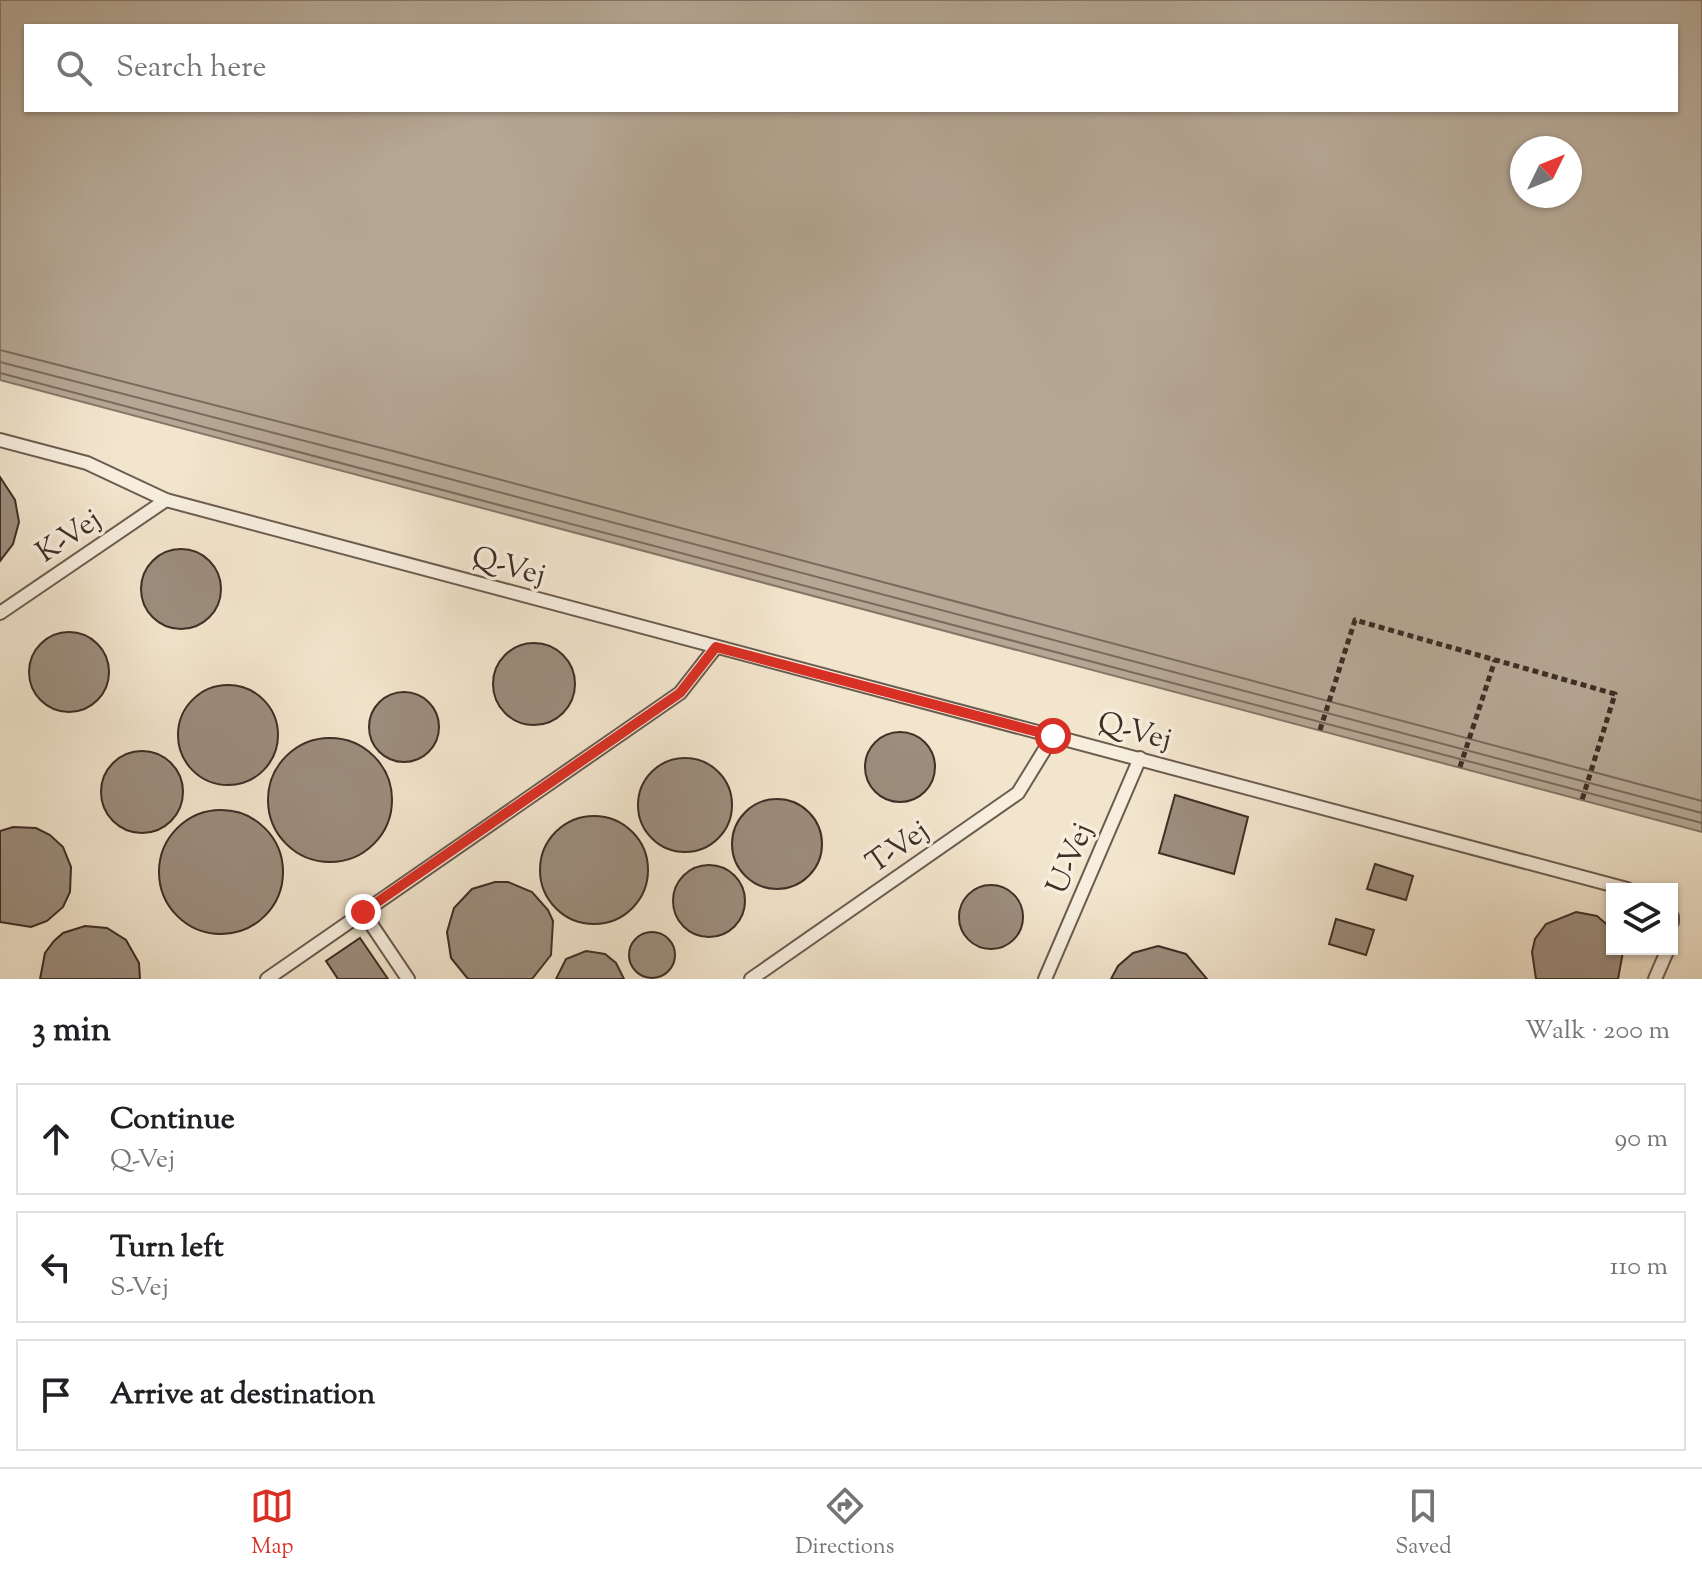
<!DOCTYPE html>
<meta charset="utf-8">
<style>
:root{--surface:#fff;--page:#f2f2f2;--text:#202124;--muted:#757577;--line:#e0e0e0;--accent:#d93025}
body{margin:0;font-family:"Sorts Mill Goudy",serif;background:var(--page);color:var(--text)}
.controls{position:absolute;right:24px;bottom:24px;display:grid;overflow:hidden;border-radius:0px;box-shadow:0 2px 6px #0004}
.controls button{width:72px;height:72px;display:grid;place-items:center;padding:0;border:0;border-bottom:2px solid var(--line);background:var(--surface);color:var(--text);font:40px sans-serif}
.compass{position:absolute;left:1510px;top:136px;width:72px;height:72px;border-radius:50%;background:var(--surface);box-shadow:0 2px 6px #0004;rotate:47deg}
.stop{position:absolute;width:24px;height:24px;margin:-18px;border:6px solid #d93025;border-radius:50%;background:#fff}
.stop.end{background:#d93025;border-color:#fff;box-shadow:0 2px 8px #0008}
.list{margin:0;padding:0;list-style:none}
h2{display:flex;justify-content:space-between;align-items:center;height:104px;margin:0;padding:0 32px;font-size:34px}
h2 small{font-size:26px;font-weight:400;color:var(--muted)}
.list li{display:grid;grid-template-columns:52px 1fr auto;gap:24px;align-items:center;box-sizing:border-box;height:112px;margin:0 16px 16px;padding:0 16px;border:2px solid var(--line);border-radius:0px}
.list b{display:block;font-size:30px;white-space:nowrap}
.list p{margin:0;font-size:26px;white-space:nowrap;color:var(--muted)}
.list em{font-size:26px;font-style:normal;color:var(--muted)}
.icon{flex:none;width:44px;height:44px;fill:none;stroke:currentColor;stroke-width:2;stroke-linecap:round;stroke-linejoin:round}
.map{position:relative;flex:none;width:1702px;height:979px;overflow:hidden}
.search{position:absolute;background:var(--surface);box-shadow:0 2px 6px #0004;left:24px;right:24px;top:24px;height:88px;display:flex;align-items:center;gap:20px;box-sizing:border-box;padding:0 28px;border-radius:0px;color:var(--muted);font-size:30px}
.sheet{height:488px;background:var(--surface)}
nav{display:flex;justify-content:space-around;align-items:center;box-sizing:border-box;height:112px;border-top:2px solid var(--line);background:var(--surface);font-size:22px;color:var(--muted)}
nav a{display:grid;justify-items:center;gap:4px}
nav .on{color:var(--accent)}
.map>svg:first-child{display:block}
.water{fill:#b5a794;stroke:#857768;stroke-width:2;fill-rule:evenodd}
.lines{fill:none;stroke-linecap:round;stroke-linejoin:round}
.shore{stroke:#7a6a5d;stroke-width:2}
.building{fill:#9c8d7d;stroke:#3e2e26;stroke-width:2}
.service-casing{stroke:#6b5c50;stroke-width:16}
.path{stroke:#3e2e26;stroke-width:5;stroke-dasharray:6 4;stroke-linecap:butt}
.service{stroke:#f7eede;stroke-width:12}
.route{stroke:#d93025;stroke-width:10}
.labels{text-anchor:middle;stroke-width:7;stroke-linejoin:round;paint-order:stroke}
.street-label{font-size:30px;fill:#3e2e26;stroke:#f7eede}
</style>
<div class="map">
<svg width="1702" height="979" viewBox="0 0 1702 979">
<rect width="100%" height="100%" fill="#f2e5cd"/>
<filter id="stains"><feTurbulence type="fractalNoise" baseFrequency=".0025" numOctaves="4"/><feColorMatrix values="0 0 0 0 .2 0 0 0 0 .09 0 0 0 0 .02 0 0 0 .5 -.17"/></filter>
<radialGradient id="worn" r=".72"><stop offset=".6" stop-color="#630" stop-opacity="0"/><stop offset="1" stop-color="#630" stop-opacity=".3"/></radialGradient>
<path class="water" d="M 0,0 L 1702,0 L 1702,832 L 0,380 ZM 26,26 L 1676,26 L 1676,110 L 26,110 ZM 1522,148 L 1570,148 L 1570,196 L 1522,196 Z"/>
<g class="lines">
<g class="shore">
<polyline points="0,350 393,451 1702,801"/>
<polyline points="0,362 390,463 1702,813"/>
<polyline points="0,373 1702,823"/>
</g>
</g>
<g class="building">
<polygon points="0,477 15,500 19,522 13,544 0,561"/>
<circle cx="181" cy="589" r="40"/>
<circle cx="69" cy="672" r="40"/>
<circle cx="534" cy="684" r="41"/>
<circle cx="228" cy="735" r="50"/>
<circle cx="404" cy="727" r="35"/>
<circle cx="900" cy="767" r="35"/>
<circle cx="330" cy="800" r="62"/>
<circle cx="142" cy="792" r="41"/>
<circle cx="685" cy="805" r="47"/>
<polygon points="1175,795 1248,817 1234,874 1159,853"/>
<circle cx="777" cy="844" r="45"/>
<circle cx="221" cy="872" r="62"/>
<circle cx="594" cy="870" r="54"/>
<polygon points="13,827 36,828 50,835 63,847 71,867 70,892 63,907 47,921 31,927 0,922 0,831"/>
<polygon points="1375,864 1413,876 1406,900 1367,889"/>
<circle cx="709" cy="901" r="36"/>
<polygon points="495,882 508,882 532,892 548,910 553,921 551,955 532,979 468,979 451,958 447,932 454,908 472,889"/>
<circle cx="991" cy="917" r="32"/>
<polygon points="1576,912 1597,916 1612,929 1612,949 1623,952 1618,979 1536,979 1532,952 1535,939 1546,924"/>
<polygon points="1336,919 1374,930 1366,955 1329,944"/>
<polygon points="85,926 107,928 126,940 139,963 140,979 40,979 45,953 54,941 63,933"/>
<circle cx="652" cy="955" r="23"/>
<polygon points="360,938 388,979 338,979 326,961"/>
<polygon points="1158,946 1186,954 1207,979 1111,979 1118,966 1133,953"/>
<polygon points="586,951 605,954 616,963 624,979 556,979 566,959"/>
</g>
<g class="lines">
<defs>
<g id="service">
<polyline points="0,440 87,463 166,500 1627,889"/>
<polyline points="0,613 166,500"/>
<polyline points="363,912 408,979"/>
<polyline points="1672,917 1672,922"/>
<polyline points="267,979 680,693 716,647"/>
<polyline points="751,979 1018,793 1053,736"/>
<polyline points="1045,979 1140,758"/>
<polyline points="1655,979 1668,949"/>
</g>
</defs>
<use href="#service" class="service-casing"/>
<g class="path">
<polyline points="1320,730 1355,620 1615,694 1582,800"/>
<polyline points="1460,767 1495,660"/>
</g>
<use href="#service" class="service"/>
</g>
<g class="lines">
<polyline class="route" points="363,912 680,693 716,647 1053,736"/>
</g>
<g class="labels">
<g class="street-label">
<text transform="translate(68 535) rotate(-34)" y="10">K-Vej</text>
<text transform="translate(509 565) rotate(15)" y="10">Q-Vej</text>
<text transform="translate(1135 730) rotate(14)" y="10">Q-Vej</text>
<text transform="translate(897 846) rotate(-35)" y="10">T-Vej</text>
<text transform="translate(1069 858) rotate(-67)" y="10">U-Vej</text>
</g>
</g>
<rect width="100%" height="100%" filter="url(#stains)"/>
<rect width="100%" height="100%" fill="url(#worn)"/>
</svg>
<div class="controls">
<button><svg class="icon" aria-label="layers" viewBox="0 0 24 24"><path d="M12 4l9 5-9 5-9-5zM3 14l9 5 9-5"/></svg></button>
</div>
<svg class="compass" viewBox="-18 -18 36 36"><path d="M0-13l5 13h-10z" fill="#e53935"/><path d="M0 13l5-13h-10z" fill="#757577"/></svg>
<div class="stop" style="left:1053px;top:736px"></div>
<div class="stop end" style="left:363px;top:912px"></div>
<div class="search"><svg class="icon" aria-label="search" viewBox="0 0 24 24"><circle cx="10" cy="10" r="6"/><path d="M15 15l6 6"/></svg>Search here</div>
</div>
<section class="sheet">
<h2>3 min<small>Walk · 200 m</small></h2>
<ul class="list">
<li><svg class="icon" aria-label="ahead" viewBox="0 0 24 24"><path d="M12 20V5M6 11l6-6 6 6"/></svg><div><b>Continue</b><p>Q-Vej</p></div><em>90 m</em></li>
<li><svg class="icon" aria-label="left" viewBox="0 0 24 24"><path d="M17 20v-9H6M10 6l-5 5 5 5"/></svg><div><b>Turn left</b><p>S-Vej</p></div><em>110 m</em></li>
<li><svg class="icon" aria-label="arrive" viewBox="0 0 24 24"><path d="M6 21V4h12l-3 4 3 4H6"/></svg><div><b>Arrive at destination</b></div></li>
</ul>
</section>
<nav>
<a class="on"><svg class="icon" aria-label="map" viewBox="0 0 24 24"><path d="M3 6l6-2 6 2 6-2v14l-6 2-6-2-6 2zM9 4v14M15 6v14"/></svg>Map</a>
<a><svg class="icon" aria-label="directions" viewBox="0 0 24 24"><path d="M12 3l9 9-9 9-9-9zM9 14v-3h6M13 9l2 2-2 2"/></svg>Directions</a>
<a><svg class="icon" aria-label="saved" viewBox="0 0 24 24"><path d="M7 4h10v16l-5-4-5 4z"/></svg>Saved</a>
</nav>
